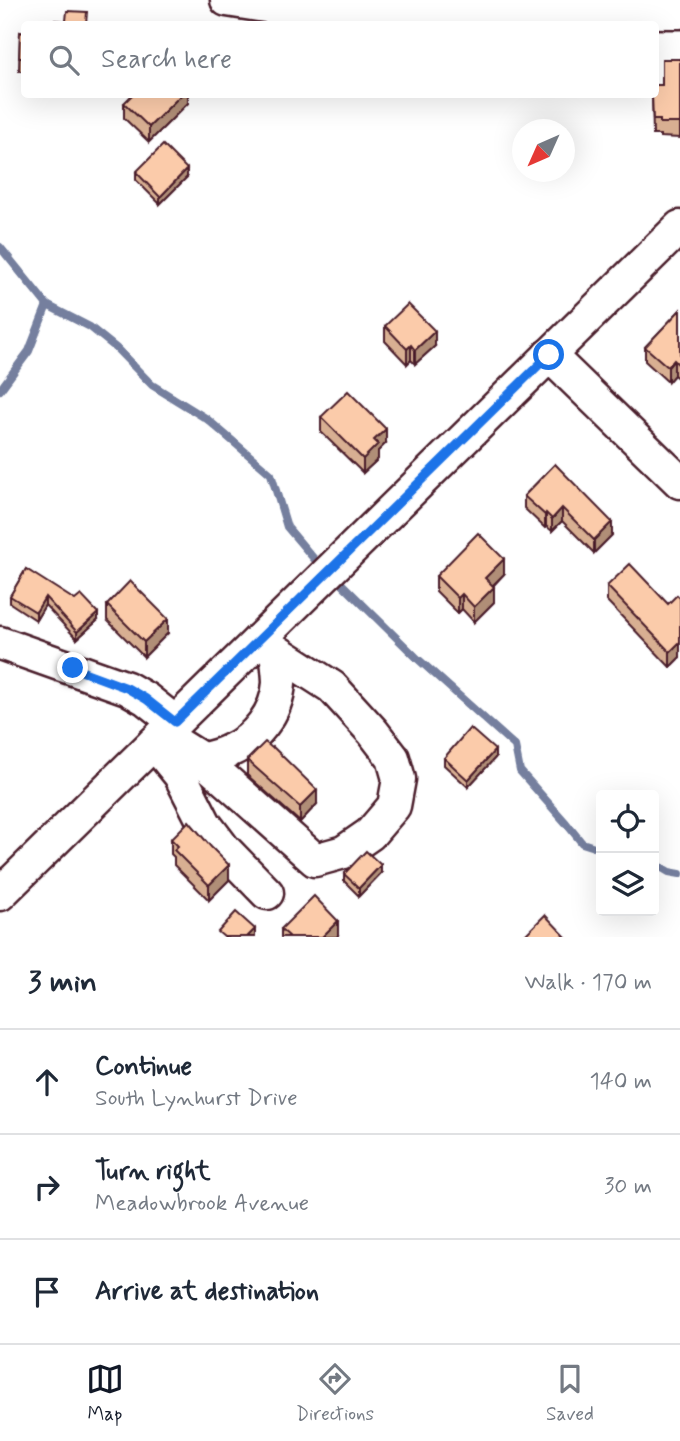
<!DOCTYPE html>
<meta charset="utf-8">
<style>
:root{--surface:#fff;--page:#f2f2f3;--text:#1f2937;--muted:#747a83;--line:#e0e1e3;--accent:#111827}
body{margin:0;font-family:Mynerve,sans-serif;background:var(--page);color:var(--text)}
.controls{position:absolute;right:21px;bottom:21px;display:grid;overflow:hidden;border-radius:7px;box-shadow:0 7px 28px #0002}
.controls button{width:63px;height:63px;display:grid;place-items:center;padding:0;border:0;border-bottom:2px solid var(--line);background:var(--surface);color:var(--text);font:35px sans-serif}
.compass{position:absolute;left:512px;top:119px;width:63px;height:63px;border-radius:50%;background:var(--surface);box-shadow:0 7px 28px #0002;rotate:225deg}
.stop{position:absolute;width:21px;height:21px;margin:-16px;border:5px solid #1a73e8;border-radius:50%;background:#fff}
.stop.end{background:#1a73e8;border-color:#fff;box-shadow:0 2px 7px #0008}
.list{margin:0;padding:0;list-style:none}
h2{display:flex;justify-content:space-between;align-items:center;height:91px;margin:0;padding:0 28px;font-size:30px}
h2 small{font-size:23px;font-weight:400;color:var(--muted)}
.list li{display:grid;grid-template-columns:46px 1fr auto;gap:21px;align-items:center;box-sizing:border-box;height:105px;padding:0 28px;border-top:2px solid var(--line)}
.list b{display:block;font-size:26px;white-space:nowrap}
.list p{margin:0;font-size:23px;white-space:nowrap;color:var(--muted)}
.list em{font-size:23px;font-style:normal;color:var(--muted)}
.icon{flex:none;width:38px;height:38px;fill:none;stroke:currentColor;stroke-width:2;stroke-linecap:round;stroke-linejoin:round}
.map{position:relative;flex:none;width:680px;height:937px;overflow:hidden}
.search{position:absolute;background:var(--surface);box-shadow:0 7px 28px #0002;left:21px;right:21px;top:21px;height:77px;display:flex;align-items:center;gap:18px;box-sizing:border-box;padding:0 24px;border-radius:7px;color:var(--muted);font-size:26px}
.sheet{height:406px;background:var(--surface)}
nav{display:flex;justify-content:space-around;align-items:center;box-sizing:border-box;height:98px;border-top:2px solid var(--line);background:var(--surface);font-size:19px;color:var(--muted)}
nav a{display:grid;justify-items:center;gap:4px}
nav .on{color:var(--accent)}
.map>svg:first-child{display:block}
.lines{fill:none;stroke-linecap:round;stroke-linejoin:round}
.stream{stroke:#747f9e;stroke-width:8}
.minor-casing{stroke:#4a1f2b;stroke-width:37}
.minor{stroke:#fff;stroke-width:32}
.wall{fill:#d8af92;stroke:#4a1f2b;stroke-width:2}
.shaded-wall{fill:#b08e77;stroke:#4a1f2b;stroke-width:2}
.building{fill:#fbcbaa;stroke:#4a1f2b;stroke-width:2}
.route{stroke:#1a73e8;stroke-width:9}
</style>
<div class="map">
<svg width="680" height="937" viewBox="0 0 680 937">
<rect width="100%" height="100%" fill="#fff"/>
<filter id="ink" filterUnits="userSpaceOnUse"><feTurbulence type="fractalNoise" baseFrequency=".0143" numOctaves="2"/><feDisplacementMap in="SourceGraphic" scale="14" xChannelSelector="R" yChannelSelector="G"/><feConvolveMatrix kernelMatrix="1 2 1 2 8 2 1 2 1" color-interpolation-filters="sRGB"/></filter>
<g filter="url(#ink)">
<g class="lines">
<g class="stream">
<polyline points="0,247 47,305 90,327 116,348 152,385 207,419 271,474 287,527 315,560"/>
<polyline points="0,390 29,351 47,305"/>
<polyline points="343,585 418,659 515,746 520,771 566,823 582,843 601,849"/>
<polyline points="654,863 669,872 680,874"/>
</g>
<defs>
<g id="minor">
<polyline points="227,0 272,7 331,10 680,12"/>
<polyline points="549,355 680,482"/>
<polyline points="0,643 127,688 146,699 175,722"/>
<polyline points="163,735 203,760 315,860 344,852 370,834 394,806 399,779 393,758 373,732 332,687 259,640"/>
<polyline points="154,743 180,775 205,824 224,849 267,893"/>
<path d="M 203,760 C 211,757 221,755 229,751 C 255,740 277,713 279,683 C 279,673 277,661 276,651"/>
<polyline points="0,894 680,227"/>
</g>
</defs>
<use href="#minor" class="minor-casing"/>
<use href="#minor" class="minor"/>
</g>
<g class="wall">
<polygon points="20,32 24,33 24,71 19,71"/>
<polygon points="680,59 680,138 660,137 660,135 653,135 652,94 662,85"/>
<polygon points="188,94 188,103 149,142 124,118 124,103"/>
<polygon points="136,172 187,177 160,204 136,180"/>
<polygon points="680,310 680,380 674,375 668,382 645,361 645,347"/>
<polygon points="385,326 435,346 415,364 411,360 407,364 385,341"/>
<polygon points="321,417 386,443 378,451 378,459 363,473 321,432"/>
<polygon points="555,464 612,535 594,553 562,521 552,531 546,526 545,528 524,508 524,496"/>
<polygon points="26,569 98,620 77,639 45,605 36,620 10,603 10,596"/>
<polygon points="504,574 493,586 494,602 474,622 462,609 458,613 436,591 436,576"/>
<polygon points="607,586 668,604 680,598 680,657 670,667 607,601"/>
<polygon points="107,605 168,633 144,657 107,620"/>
<polygon points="444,758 495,758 468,787 444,765"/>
<polygon points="247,760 317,804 300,822 247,775"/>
<polygon points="171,839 229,880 209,900 174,865 174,857 171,854"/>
<polygon points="381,873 359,896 344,881 344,874"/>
<polygon points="281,929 338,935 337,937 281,937"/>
</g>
<g class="shaded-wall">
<polygon points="182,94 188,94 188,103 149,142 149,127"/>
<polygon points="187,169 187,177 160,204 160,197"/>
<polygon points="435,331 435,346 415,364 415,350"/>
<polygon points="411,345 411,360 407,364 407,349"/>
<polygon points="674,360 674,375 668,382 668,367"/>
<polygon points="386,429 386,443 378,451 378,459 363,473 363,459 374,440"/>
<polygon points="562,508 562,521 552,531 552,519"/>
<polygon points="546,513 546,526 545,528 545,515"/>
<polygon points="612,522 612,535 594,553 594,540"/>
<polygon points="504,559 504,574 485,593 485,578"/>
<polygon points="494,587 494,602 474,622 474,607"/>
<polygon points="462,594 462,609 458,613 458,598"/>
<polygon points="45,597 45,605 36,620 36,612"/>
<polygon points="98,613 98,620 77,639 77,632"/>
<polygon points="168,619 168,633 144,657 144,642"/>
<polygon points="680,642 680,657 670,667 670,652"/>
<polygon points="495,750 495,758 468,787 468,780"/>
<polygon points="317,790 317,804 300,822 300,807"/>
<polygon points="229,865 229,880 209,900 209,885"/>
<polygon points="381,865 381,873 359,896 359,888"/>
<polygon points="338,921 338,935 337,937 322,937"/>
<polygon points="255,929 255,937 247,937"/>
</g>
<g class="building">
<polygon points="67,11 87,12 86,24 53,24 53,20 66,21"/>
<polygon points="20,32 24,33 24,58 19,58"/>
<polygon points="662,59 680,59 680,123 660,123 660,120 653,120 652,94 655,94 655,85 662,85"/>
<polygon points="133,94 182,94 149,127 124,103"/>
<polygon points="163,145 187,169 160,197 136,172"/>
<polygon points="408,304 435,331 415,350 411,345 407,349 385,326"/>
<polygon points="680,310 680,366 674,360 668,367 645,347"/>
<polygon points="348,391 386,429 374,440 378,444 363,459 321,417"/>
<polygon points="555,464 612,522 594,540 562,508 552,519 546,513 545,515 524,496"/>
<polygon points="478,533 504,559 485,578 494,587 474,607 462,594 458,598 436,576"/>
<polygon points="630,564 668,604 677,595 680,598 680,642 670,652 607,586"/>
<polygon points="26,569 75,600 81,595 98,613 77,632 45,597 36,612 10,596"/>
<polygon points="130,581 168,619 144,642 107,605"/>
<polygon points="470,728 495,750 468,780 444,758"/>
<polygon points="265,742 272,748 273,747 317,790 300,807 247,760"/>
<polygon points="189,821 211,847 229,865 209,885 174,850 178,846 171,839"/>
<polygon points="366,851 381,865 359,888 344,874"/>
<polygon points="314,896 338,921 322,937 290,937 281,929"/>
<polygon points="236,912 255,929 247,937 224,937 218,932"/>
<polygon points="545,915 566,937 523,937"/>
</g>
</g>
<g class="lines" filter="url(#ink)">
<polyline class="route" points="73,668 127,688 146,699 175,722 549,355"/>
</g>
</svg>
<div class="controls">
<button><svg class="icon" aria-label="locate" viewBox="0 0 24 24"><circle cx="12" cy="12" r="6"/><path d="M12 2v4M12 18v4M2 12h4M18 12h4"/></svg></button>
<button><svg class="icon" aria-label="layers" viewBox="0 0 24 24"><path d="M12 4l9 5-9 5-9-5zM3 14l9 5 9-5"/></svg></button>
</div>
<svg class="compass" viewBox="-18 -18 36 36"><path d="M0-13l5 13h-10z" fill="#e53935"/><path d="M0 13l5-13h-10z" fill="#747a83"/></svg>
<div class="stop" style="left:549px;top:355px"></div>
<div class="stop end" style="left:73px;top:668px"></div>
<div class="search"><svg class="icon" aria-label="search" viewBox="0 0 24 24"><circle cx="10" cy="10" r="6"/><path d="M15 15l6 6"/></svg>Search here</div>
</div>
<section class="sheet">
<h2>3 min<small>Walk · 170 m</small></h2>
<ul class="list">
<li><svg class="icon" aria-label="ahead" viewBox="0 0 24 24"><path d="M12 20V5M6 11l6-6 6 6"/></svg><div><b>Continue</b><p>South Lynhurst Drive</p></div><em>140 m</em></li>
<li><svg class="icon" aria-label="right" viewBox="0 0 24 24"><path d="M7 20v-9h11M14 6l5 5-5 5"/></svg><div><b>Turn right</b><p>Meadowbrook Avenue</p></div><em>30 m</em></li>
<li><svg class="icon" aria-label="arrive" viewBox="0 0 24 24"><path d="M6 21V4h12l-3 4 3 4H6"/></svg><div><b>Arrive at destination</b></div></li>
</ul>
</section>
<nav>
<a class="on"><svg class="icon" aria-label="map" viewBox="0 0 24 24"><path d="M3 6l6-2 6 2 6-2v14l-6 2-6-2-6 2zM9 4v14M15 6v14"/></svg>Map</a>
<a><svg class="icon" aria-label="directions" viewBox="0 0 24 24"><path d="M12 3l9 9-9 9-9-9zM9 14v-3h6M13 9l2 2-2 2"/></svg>Directions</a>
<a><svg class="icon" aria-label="saved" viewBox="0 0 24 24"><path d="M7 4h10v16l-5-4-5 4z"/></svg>Saved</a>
</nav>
